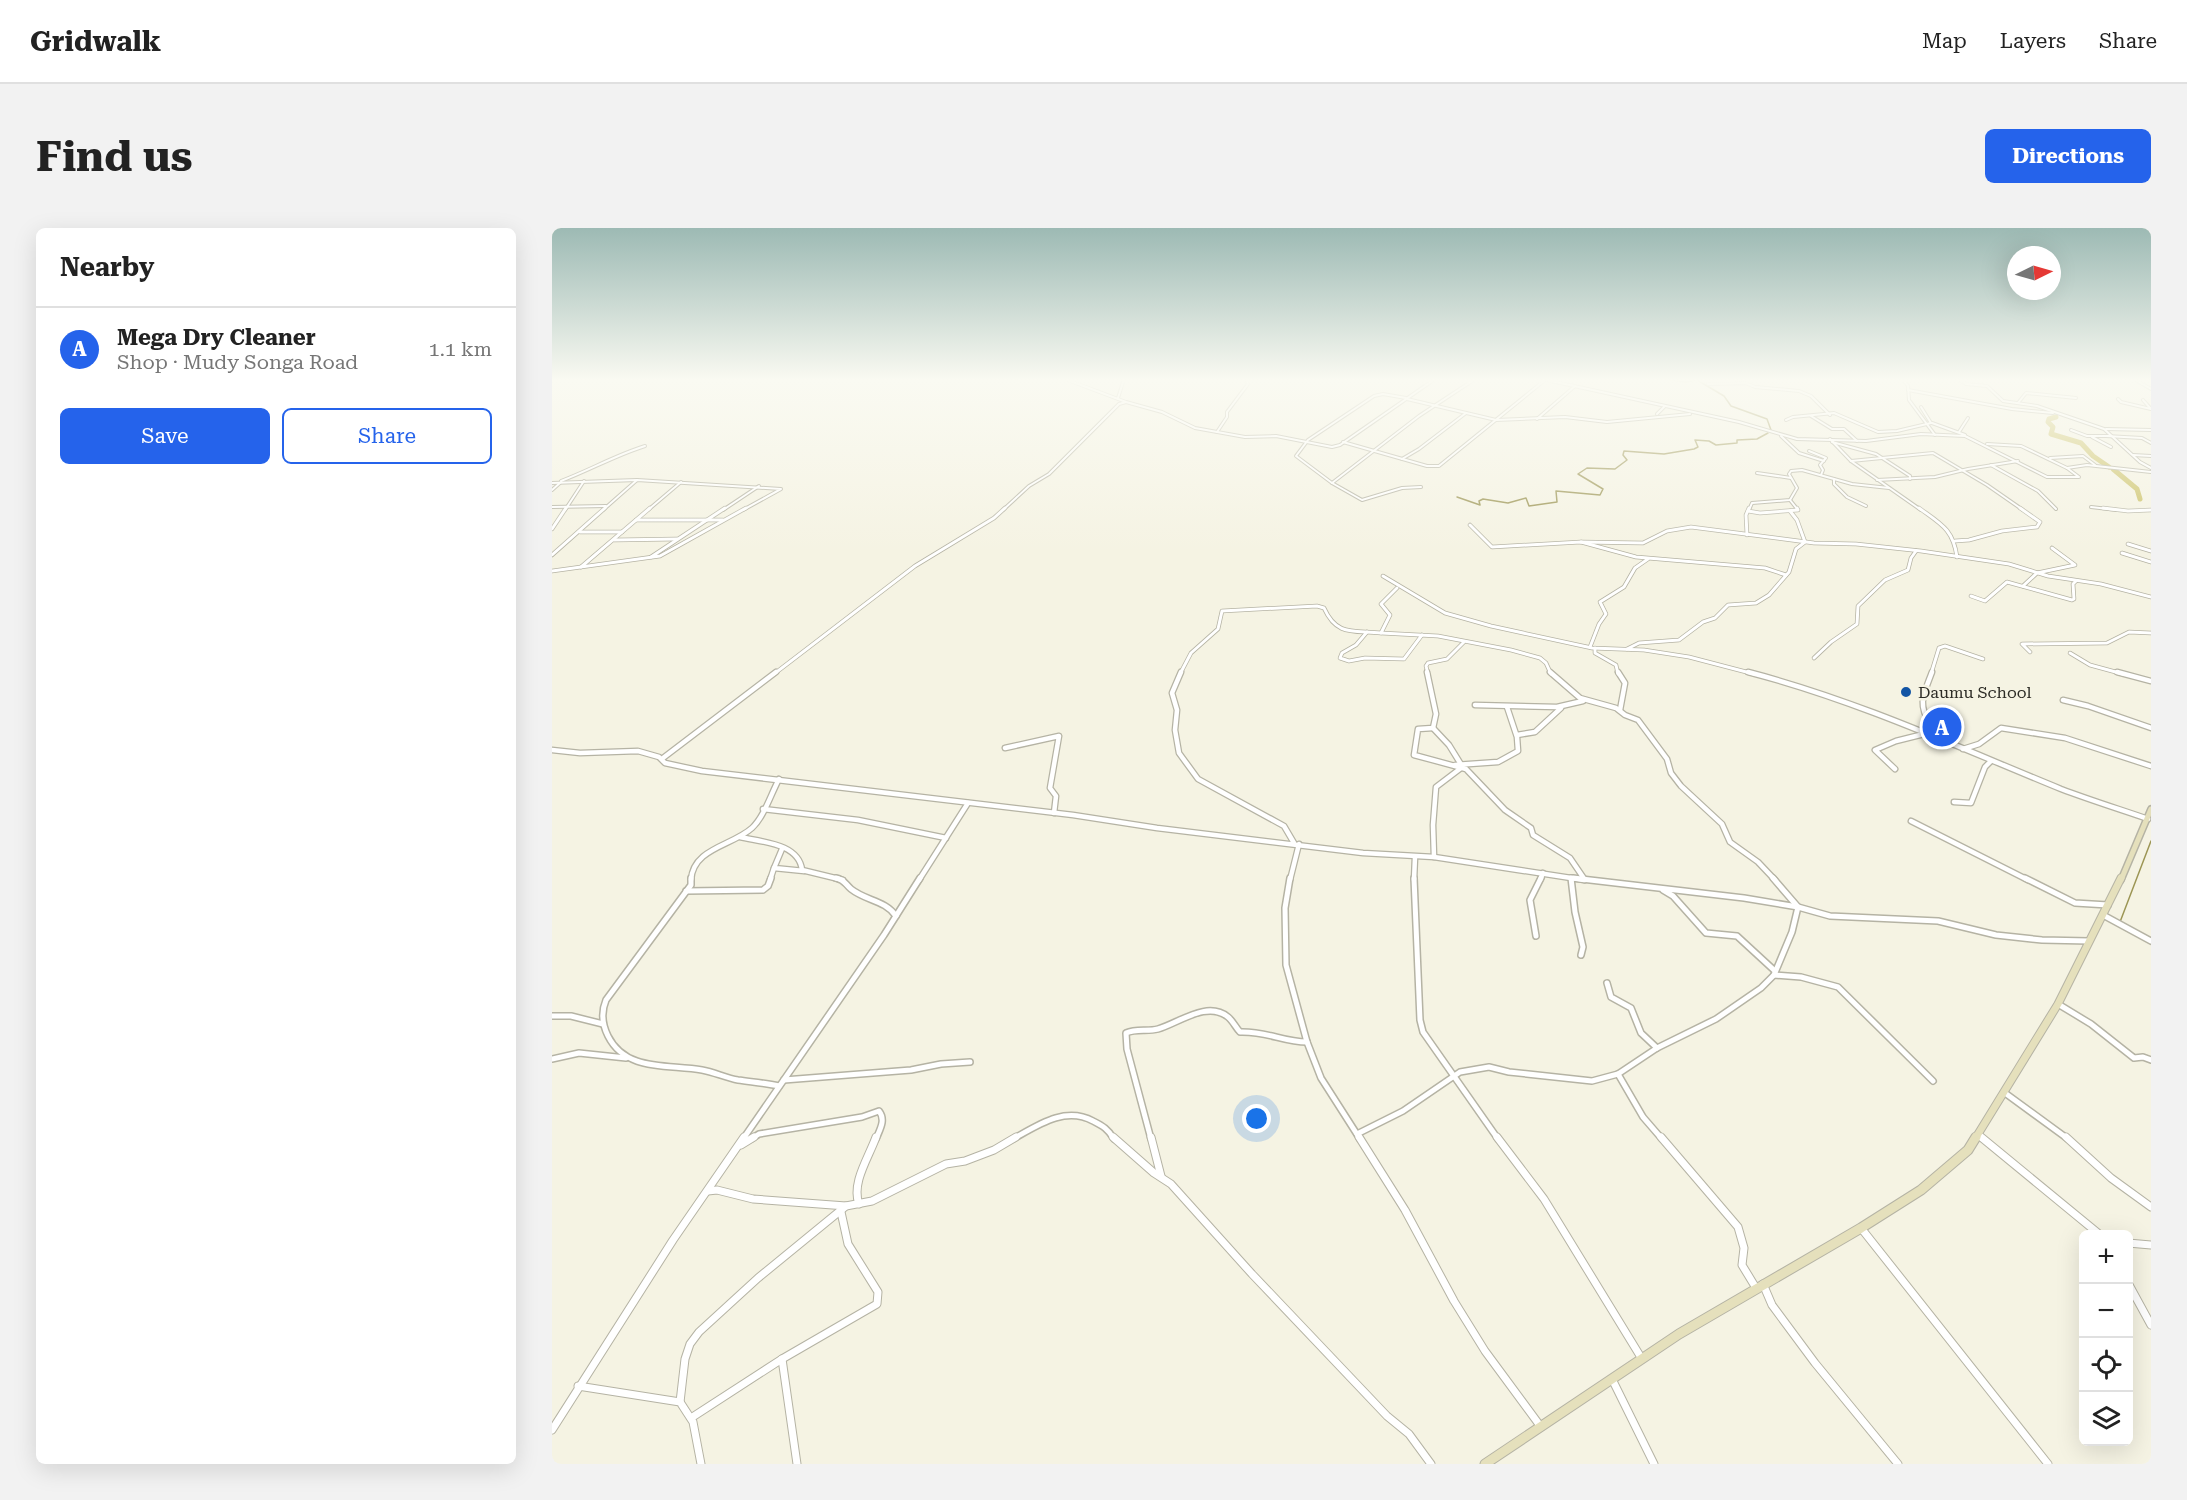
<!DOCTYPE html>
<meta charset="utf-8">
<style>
:root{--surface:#fff;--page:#f2f2f2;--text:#222;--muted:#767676;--line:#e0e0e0;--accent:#2563eb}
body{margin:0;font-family:"Roboto Serif",serif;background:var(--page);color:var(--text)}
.controls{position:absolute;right:18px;bottom:18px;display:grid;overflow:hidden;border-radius:9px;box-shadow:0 6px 24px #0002}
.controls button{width:54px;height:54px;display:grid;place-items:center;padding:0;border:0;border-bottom:2px solid var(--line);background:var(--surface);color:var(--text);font:30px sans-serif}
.compass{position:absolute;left:1455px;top:18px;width:54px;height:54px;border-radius:50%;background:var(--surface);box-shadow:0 6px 24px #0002;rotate:85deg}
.you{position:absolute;left:705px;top:891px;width:21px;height:21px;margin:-15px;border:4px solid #fff;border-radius:50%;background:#1a73e8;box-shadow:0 0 0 9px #1a73e833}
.badge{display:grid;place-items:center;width:39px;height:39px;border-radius:50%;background:var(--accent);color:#fff;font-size:20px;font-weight:700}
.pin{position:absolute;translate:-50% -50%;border:3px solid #fff;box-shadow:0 2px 6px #0006}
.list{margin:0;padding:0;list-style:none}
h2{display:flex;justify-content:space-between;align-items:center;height:78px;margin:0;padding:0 24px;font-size:26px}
h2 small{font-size:20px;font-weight:400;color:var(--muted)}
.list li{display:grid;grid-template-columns:39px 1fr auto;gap:18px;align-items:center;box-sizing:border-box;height:84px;padding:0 24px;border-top:2px solid var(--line)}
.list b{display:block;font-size:22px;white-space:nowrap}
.list p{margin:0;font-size:20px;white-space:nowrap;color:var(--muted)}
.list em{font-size:20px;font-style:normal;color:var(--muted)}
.actions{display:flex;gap:12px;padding:18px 24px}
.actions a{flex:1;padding:14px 0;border:2px solid var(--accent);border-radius:9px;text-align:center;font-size:21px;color:var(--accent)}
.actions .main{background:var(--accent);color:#fff}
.icon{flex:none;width:33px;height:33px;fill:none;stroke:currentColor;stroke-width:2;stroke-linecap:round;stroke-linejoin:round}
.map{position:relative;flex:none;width:1599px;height:1236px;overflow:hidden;border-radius:9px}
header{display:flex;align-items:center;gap:36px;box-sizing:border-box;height:84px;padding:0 30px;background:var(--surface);border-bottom:2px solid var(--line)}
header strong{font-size:28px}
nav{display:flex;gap:33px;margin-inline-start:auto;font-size:21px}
.intro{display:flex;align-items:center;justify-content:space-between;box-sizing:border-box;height:144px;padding:0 36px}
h1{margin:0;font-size:42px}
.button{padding:15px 27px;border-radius:9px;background:var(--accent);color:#fff;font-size:21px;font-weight:700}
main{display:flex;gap:36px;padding:0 36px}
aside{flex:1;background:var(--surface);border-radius:9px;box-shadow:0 6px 24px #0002}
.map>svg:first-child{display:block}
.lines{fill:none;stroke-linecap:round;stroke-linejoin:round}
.stream{stroke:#9c9554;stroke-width:1.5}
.river{stroke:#ccc267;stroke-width:5}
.street-far4-casing{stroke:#b5b3a4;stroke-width:4}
.street-far3-casing{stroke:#b5b3a4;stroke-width:4.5}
.street-far2-casing{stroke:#b5b3a4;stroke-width:7}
.street-far1-casing{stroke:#b5b3a4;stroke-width:8}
.street-casing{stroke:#b5b3a4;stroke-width:9}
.secondary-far2-casing{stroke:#b5b3a4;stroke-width:8}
.secondary-far1-casing{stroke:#b5b3a4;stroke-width:9}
.secondary-casing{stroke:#b5b3a4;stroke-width:11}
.street-far4{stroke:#fff;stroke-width:2}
.street-far3{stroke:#fff;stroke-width:3}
.street-far2{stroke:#fff;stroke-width:4.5}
.street-far1{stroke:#fff;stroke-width:5}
.street{stroke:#fff;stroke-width:7}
.secondary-far2{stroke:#e5e0bc;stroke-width:5}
.secondary-far1{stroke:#e5e0bc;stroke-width:7}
.secondary{stroke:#e5e0bc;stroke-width:9}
.poi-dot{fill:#1254a4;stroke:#f5f3e3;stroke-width:2}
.labels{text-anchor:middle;stroke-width:5;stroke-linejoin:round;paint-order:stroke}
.poi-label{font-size:16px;fill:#2d2c26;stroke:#f5f3e3;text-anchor:start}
</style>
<header>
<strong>Gridwalk</strong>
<nav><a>Map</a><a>Layers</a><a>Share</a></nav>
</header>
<div class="intro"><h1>Find us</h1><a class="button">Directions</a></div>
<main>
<aside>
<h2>Nearby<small></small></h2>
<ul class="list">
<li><span class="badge">A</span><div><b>Mega Dry Cleaner</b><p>Shop · Mudy Songa Road</p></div><em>1.1 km</em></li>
</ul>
<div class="actions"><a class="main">Save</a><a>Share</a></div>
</aside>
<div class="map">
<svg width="1599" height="1236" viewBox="0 0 1599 1236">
<rect width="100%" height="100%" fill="#f5f3e3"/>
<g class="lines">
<g class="stream">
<polyline points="1095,151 1106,151"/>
<polyline points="1111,151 1134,154 1145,152 1172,168 1179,178 1215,191 1219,202"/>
<polyline points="905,269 928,277 927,273 931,271 956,275 974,270 977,278 1005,274 1004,263 1048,267 1051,261 1026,246 1035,240 1063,241 1075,232 1071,227 1072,223 1112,226 1142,221 1146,219 1143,212 1157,213 1164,217 1185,215 1185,212 1205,211 1216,205"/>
<polyline points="1568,694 1599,613"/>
</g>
<g class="river">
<polyline points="1504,189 1497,191 1496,194 1501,199 1499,206 1529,215 1541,228 1557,239"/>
<polyline points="1561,241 1585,261 1588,271"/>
</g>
<defs>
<g id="street-far4">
<polyline points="513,151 574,174 610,184 643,200 693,209 724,208 780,219 788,217 883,151"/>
<polyline points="990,151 1187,194 1245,211 1314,213 1369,206 1413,208 1495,249 1527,249 1515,240 1535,237 1599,244"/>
<polyline points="1351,151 1356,158 1357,172 1383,207"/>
<polyline points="1407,151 1414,156 1435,158 1451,173 1485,178 1552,201 1588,234 1599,240"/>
<polyline points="1582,151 1599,161"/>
<polyline points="1156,156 1194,155 1203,159 1247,163 1259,168 1278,187"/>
<polyline points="1356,162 1460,181 1501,185"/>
<polyline points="566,170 572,151"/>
<polyline points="854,170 831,166 822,168 756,212 744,228 780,255 810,272 850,260 869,259"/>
<polyline points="855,171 944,192 1013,189 1055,194 1138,186"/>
<polyline points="1566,171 1569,174 1599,181"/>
<polyline points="1591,172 1599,181"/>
<polyline points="1466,175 1474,165 1524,170"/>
<polyline points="1369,179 1379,195"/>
<polyline points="1105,186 1113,178"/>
<polyline points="1259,188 1280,201 1292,201 1305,213"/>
<polyline points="985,191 1023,158"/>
<polyline points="1234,192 1241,189 1282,185 1326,204 1345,203 1379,195"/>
<polyline points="1380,195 1413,207"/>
<polyline points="1554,201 1599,202"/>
<polyline points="1519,202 1535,208 1557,208"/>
<polyline points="665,204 675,189 675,184 696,156 694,151"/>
<polyline points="1407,204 1416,190"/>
<polyline points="1229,208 1247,225 1272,233"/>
<polyline points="1554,208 1590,210 1599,215"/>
<polyline points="1540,209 1559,219"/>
<polyline points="1278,211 1299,233 1369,282"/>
<polyline points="791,214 875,238 887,238 993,152"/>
<polyline points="1280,214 1324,226 1358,248 1358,251"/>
<polyline points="1435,216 1469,218 1515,240"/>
<polyline points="1257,223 1274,230 1268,237 1271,242 1269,247"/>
<polyline points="1581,227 1599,228"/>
<polyline points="1498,230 1531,228 1543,237"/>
<polyline points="850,231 867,221 914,185"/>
<polyline points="1299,233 1381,225 1435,257 1471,282"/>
<polyline points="1439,237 1486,263 1504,281"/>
<polyline points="1205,245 1239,250"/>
<polyline points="1282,251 1282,256 1295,269 1314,278"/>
<polyline points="1325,252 1383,249 1416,241 1466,233"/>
<path d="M 9,253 C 38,242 64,227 93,218"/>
<polyline points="0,255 85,252 229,261 191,282"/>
<polyline points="780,255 867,188 923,151"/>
<polyline points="0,262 9,254"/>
<polyline points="1238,272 1246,282"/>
<polyline points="0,279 54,278"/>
<polyline points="1539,279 1565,282"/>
<polyline points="13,282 32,253"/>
<polyline points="51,282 85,252"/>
<polyline points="96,282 129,254"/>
<polyline points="171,282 207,258"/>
<polyline points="451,282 477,258 497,246 567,176 574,174"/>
<polyline points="1197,282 1200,275 1238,272 1245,260 1237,246 1239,243 1250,242 1300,256 1337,260"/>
</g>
<g id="street-far3">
<path d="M 1367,280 C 1389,296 1401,301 1405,329"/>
<polyline points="1551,280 1576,283 1599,282"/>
<polyline points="1196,283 1208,285 1246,282 1245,280"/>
<polyline points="84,292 171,292"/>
<polyline points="918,297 940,319 1029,314 1084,329 1213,340 1234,347"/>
<polyline points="0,301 14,280"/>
<polyline points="28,304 70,304"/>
<polyline points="1195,307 1194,287 1197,280"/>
<polyline points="62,312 125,311"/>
<polyline points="1403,313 1417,312 1450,303 1485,299 1488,294 1468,280"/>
<polyline points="1029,314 1091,315 1115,303 1139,299 1262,315 1304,316 1369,323 1457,336 1496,348 1549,356 1599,369"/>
<polyline points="1576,316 1599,323"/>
<polyline points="1570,325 1599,334"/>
<polyline points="0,327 53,280"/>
<polyline points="99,329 173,280"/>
<polyline points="29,339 98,280"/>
<polyline points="0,343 108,328 194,280"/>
<polyline points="831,348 893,385 939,398 1040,420 1092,422 1137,429 1202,446"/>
<polyline points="1471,358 1485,345 1523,337 1500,320"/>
<polyline points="1419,368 1433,373 1455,354 1520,372 1522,371 1521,356 1524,353"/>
<polyline points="815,404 804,417 790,425 788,430 797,433 813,430 852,431 870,407"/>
<polyline points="829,405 886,408 959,422 988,430 994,435 999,446"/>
<polyline points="1038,419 1047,396 1054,386 1048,374 1072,359 1083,340 1096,331"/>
<polyline points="1043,420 1043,425 1064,437 1066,446"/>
<polyline points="1075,421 1087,415 1127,412 1151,394 1163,390 1176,377 1204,375 1217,367 1237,344 1244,321 1253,314 1245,292 1238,283"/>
<polyline points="1478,424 1470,416 1555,415 1577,404 1599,405"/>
<polyline points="1518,425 1538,437 1571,446"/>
<polyline points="1262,430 1279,414 1305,396 1306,378 1333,352 1356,342 1359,330 1364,323"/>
<polyline points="222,446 363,338 442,290 453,280"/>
<path d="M 628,446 L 639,425 L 666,401 L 670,383 L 765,378 L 772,380 C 785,409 802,402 829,405 L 838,387 L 829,376 L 845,360"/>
<polyline points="876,446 874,438 876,435 895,431 912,414"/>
<polyline points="1379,446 1387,420 1393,418 1431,431"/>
</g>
<g id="street-far2">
<polyline points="629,444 620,465 625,482 623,502 627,525 646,551 732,598 742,615"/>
<polyline points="875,444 884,486 881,500 866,501 862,527 914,541 953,582 979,600 981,607 1018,630 1033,652"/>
<polyline points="998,444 1028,470 1064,480 1073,487 1086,492 1115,531 1119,545 1129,558 1170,596 1178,614 1206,634 1223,652"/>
<polyline points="1066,444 1073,455 1068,482"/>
<path d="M 1196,444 C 1304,472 1406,519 1509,561 C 1538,572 1567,581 1596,591"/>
<polyline points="1565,444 1599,453"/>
<polyline points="1511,472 1536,478 1599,500"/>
<polyline points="923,477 1005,479 1031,473"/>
<polyline points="881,500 897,517 910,538"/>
<path d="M 1373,504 L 1378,496 C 1365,475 1372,466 1380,444"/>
<polyline points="965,507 983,504 1009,480"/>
<polyline points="453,520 507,508 498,560 504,568 502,585"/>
<polyline points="1411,521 1427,516 1449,500 1513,510 1599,538"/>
<polyline points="0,522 28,525 86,523 107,529 113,535 150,543 521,587 605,600 811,625 882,629 1032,652"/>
<polyline points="111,530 224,444"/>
<polyline points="903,537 946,534 966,523 965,509 955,479"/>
<polyline points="1343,541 1323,522 1344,513 1376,505"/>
<polyline points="1402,574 1419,575 1433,539 1439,533"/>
<polyline points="211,581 306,592 394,610"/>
<polyline points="1359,593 1476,652"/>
<path d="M 188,609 C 209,614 247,615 250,642 L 291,652"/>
<polyline points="230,621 222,640 252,643"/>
<polyline points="882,629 881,597 884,559 909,540"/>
<path d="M 139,652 C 141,620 180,618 200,600 C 212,589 219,566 227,551"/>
<polyline points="218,652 222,640"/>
<polyline points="367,652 416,575"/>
<polyline points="738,652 747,616"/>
<polyline points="862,652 863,629"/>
<polyline points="988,652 991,645"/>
</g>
<g id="street-far1">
<path d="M 139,650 L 139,657 L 54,772 C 49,784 50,796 56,808 C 74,844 116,836 150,842 C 162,844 174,850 186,852 C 200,854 213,855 227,858"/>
<path d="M 284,650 C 293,652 293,656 299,661 C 314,673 333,672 344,688"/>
<polyline points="738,650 733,680 734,737 755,814 769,850 808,911"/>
<polyline points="862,650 868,792 871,804 946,911"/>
<polyline points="1019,650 1023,684 1031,719 1029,727"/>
<polyline points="1021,650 1192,670 1246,679 1278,688 1386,693 1444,707 1490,712 1537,713"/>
<polyline points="1473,650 1523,675 1556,677"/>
<polyline points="1111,662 1121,668 1154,705 1185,708 1223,743"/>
<polyline points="134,663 211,662 216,658 219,650"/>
<polyline points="1551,687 1599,713"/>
<polyline points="984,708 978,672 989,650"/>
<polyline points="1222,747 1249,749 1286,759 1381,853"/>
<polyline points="1055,755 1059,769 1079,780 1089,805 1105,820"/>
<polyline points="1506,776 1539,796 1582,830 1591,829 1599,832"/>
<polyline points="0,788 19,788 51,796"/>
<polyline points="0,831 27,825 74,830"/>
<polyline points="1066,846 1091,889 1110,911"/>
<polyline points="232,852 359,842 389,836 418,834"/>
<polyline points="1453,865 1516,911"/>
<polyline points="805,906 851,883 908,844 937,839 957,844 1040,853 1066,846 1105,820 1164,791 1209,760 1222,747 1240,704 1246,679 1221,650"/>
<polyline points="1426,907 1431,911"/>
<polyline points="191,911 332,707 368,650"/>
<path d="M 199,911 L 207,906 L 310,889 L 327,883 C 334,892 328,901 324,911"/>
<path d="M 461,911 C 486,897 513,878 541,893 C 551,898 556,901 562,911"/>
<path d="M 599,911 L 575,821 L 574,805 C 585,800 595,804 606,801 C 627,795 655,772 676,789 C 681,793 684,800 688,804 C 715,803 731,814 755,814"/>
</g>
<g id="street">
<polyline points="561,909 602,945 619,956 700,1046 835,1188 857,1206 879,1236"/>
<polyline points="599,909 609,948"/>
<polyline points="807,909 853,982 902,1073 933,1123 989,1199"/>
<polyline points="945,909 992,971 1090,1131"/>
<polyline points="1109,909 1186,999 1192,1020 1190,1037 1204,1060"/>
<polyline points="1429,909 1547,1006"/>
<polyline points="1514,909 1559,950 1599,979"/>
<polyline points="189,917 202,909"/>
<polyline points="156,963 165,962 201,971 294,978"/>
<path d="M 307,976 C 299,955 317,929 324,909"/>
<polyline points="1309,1000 1496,1236"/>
<polyline points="1576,1015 1599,1017"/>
<polyline points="1576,1055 1599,1097"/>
<polyline points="1211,1056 1220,1077 1263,1135 1346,1236"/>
<polyline points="230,1131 245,1236"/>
<polyline points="1060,1151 1102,1236"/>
<polyline points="26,1158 128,1174 141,1194 149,1236"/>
<polyline points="128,1174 133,1131 138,1116 147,1104 206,1050 294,978 320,973 394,936 413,933 442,922 464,909"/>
<polyline points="139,1190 230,1131 325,1076 326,1064 296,1016 289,984"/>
<polyline points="0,1202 121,1012 192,909"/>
</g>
<polyline id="secondary-far2" points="1569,652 1599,581"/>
<polyline id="secondary-far1" points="1423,911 1506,776 1569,650"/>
<polyline id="secondary" points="933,1236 1127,1106 1309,1000 1369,962 1416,922 1424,909"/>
</defs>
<use href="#street-far4" class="street-far4-casing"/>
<use href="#street-far3" class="street-far3-casing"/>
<use href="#street-far2" class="street-far2-casing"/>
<use href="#street-far1" class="street-far1-casing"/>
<use href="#street" class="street-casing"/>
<use href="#secondary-far2" class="secondary-far2-casing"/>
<use href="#secondary-far1" class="secondary-far1-casing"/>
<use href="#secondary" class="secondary-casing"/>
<use href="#street-far4" class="street-far4"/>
<use href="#street-far3" class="street-far3"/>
<use href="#street-far2" class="street-far2"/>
<use href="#street-far1" class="street-far1"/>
<use href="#street" class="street"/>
<use href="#secondary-far2" class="secondary-far2"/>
<use href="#secondary-far1" class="secondary-far1"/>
<use href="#secondary" class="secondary"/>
</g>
<linearGradient id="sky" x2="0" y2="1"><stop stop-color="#9dbab4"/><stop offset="0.47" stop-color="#fafaf2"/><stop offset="1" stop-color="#fafaf2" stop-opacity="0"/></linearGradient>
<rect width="1599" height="324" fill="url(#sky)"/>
<circle class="poi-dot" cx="1354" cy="464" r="6"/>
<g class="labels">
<g class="poi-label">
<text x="1366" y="470">Daumu School</text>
</g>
</g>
</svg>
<div class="controls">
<button>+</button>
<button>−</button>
<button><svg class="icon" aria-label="locate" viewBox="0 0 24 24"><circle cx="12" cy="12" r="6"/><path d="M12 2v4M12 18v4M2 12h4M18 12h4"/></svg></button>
<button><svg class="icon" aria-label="layers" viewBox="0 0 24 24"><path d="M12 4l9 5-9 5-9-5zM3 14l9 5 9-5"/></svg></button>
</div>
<svg class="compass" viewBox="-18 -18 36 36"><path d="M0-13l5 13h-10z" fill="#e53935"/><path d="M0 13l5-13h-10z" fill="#767676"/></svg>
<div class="you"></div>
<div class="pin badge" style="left:1390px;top:499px">A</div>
</div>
</main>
